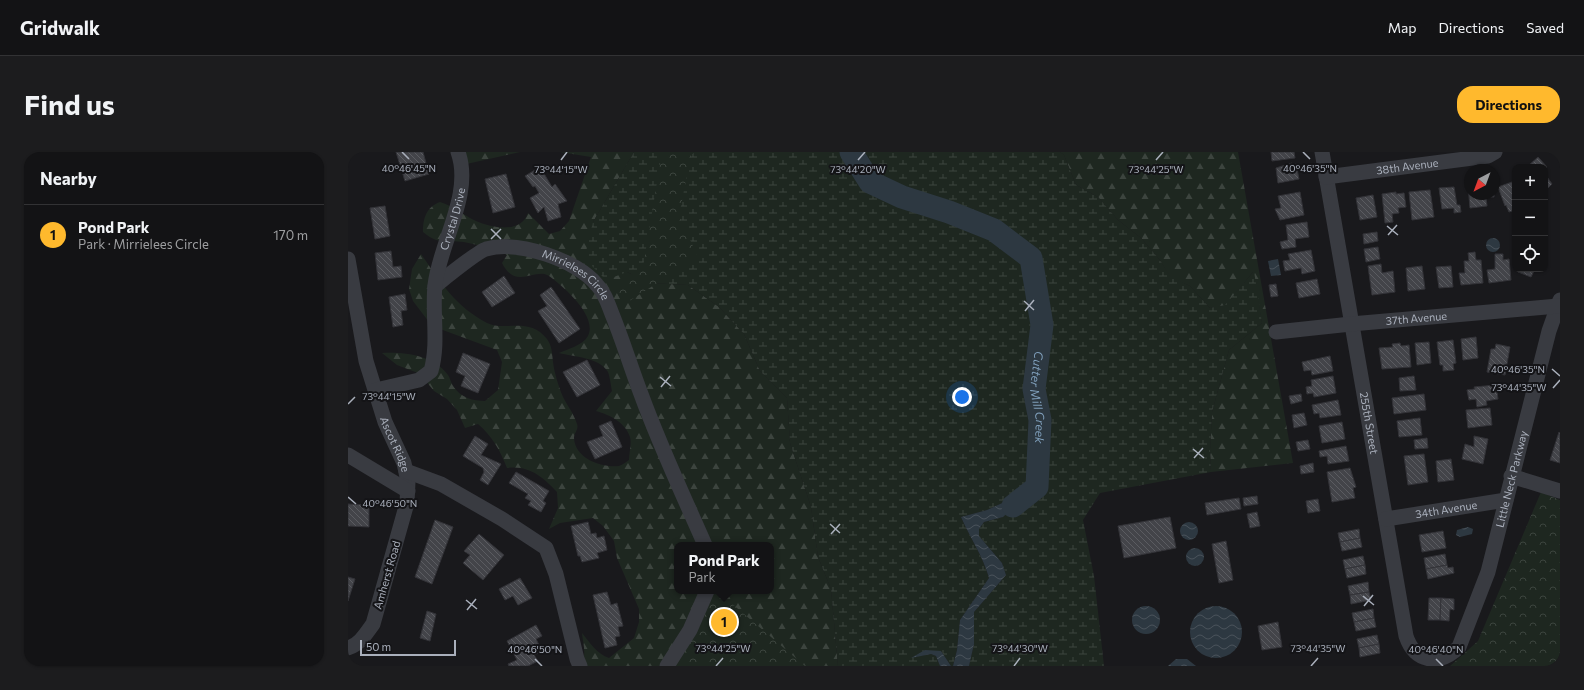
<!DOCTYPE html>
<meta charset="utf-8">
<style>
:root{--surface:#131315;--page:#1c1c1e;--text:#f1f3f6;--muted:#9d9ea0;--line:#323234;--accent:#ffb92d}
body{margin:0;font-family:Commissioner,sans-serif;background:var(--page);color:var(--text)}
.controls{position:absolute;right:12px;top:12px;display:grid;overflow:hidden;border-radius:8px;box-shadow:0 1px 3px #0004}
.controls button{width:36px;height:36px;display:grid;place-items:center;padding:0;border:0;border-bottom:1px solid var(--line);background:var(--surface);color:var(--text);font:20px sans-serif}
.compass{position:absolute;left:1116px;top:12px;width:36px;height:36px;border-radius:50%;background:var(--surface);box-shadow:0 1px 3px #0004;rotate:221deg}
.scale{position:absolute;left:12px;bottom:10px;width:96px;box-sizing:border-box;padding-left:4px;border:2px solid #aab0bc;border-top:0;font-size:11px;line-height:14px;white-space:nowrap;color:#aab0bc;-webkit-text-stroke:3px #141417;paint-order:stroke}
.you{position:absolute;left:614px;top:245px;width:14px;height:14px;margin:-10px;border:3px solid #fff;border-radius:50%;background:#1a73e8;box-shadow:0 0 0 6px #1a73e833}
.badge{display:grid;place-items:center;width:26px;height:26px;border-radius:50%;background:var(--accent);color:#111;font-size:13px;font-weight:700}
.pin{position:absolute;translate:-50% -50%;border:2px solid #fff;box-shadow:0 1px 4px #0006}
.popup{position:absolute;left:326px;top:390px;width:100px;height:52px;box-sizing:border-box;display:grid;place-content:center;border-radius:8px;background:var(--surface);filter:drop-shadow(0 1px 3px #0005);font-size:13px;white-space:nowrap;color:var(--muted)}
.popup b{font-size:15px;color:var(--text)}
.popup::after{content:'';position:absolute;left:50%;top:100%;margin-left:-8px;border:8px solid transparent;border-top-color:var(--surface)}
.list{margin:0;padding:0;list-style:none}
h2{display:flex;justify-content:space-between;align-items:center;height:52px;margin:0;padding:0 16px;font-size:17px}
h2 small{font-size:13px;font-weight:400;color:var(--muted)}
.list li{display:grid;grid-template-columns:26px 1fr auto;gap:12px;align-items:center;box-sizing:border-box;height:60px;padding:0 16px;border-top:1px solid var(--line)}
.list b{display:block;font-size:15px;white-space:nowrap}
.list p{margin:0;font-size:13px;white-space:nowrap;color:var(--muted)}
.list em{font-size:13px;font-style:normal;color:var(--muted)}
.icon{flex:none;width:22px;height:22px;fill:none;stroke:currentColor;stroke-width:2;stroke-linecap:round;stroke-linejoin:round}
.map{position:relative;flex:none;width:1212px;height:514px;overflow:hidden;border-radius:16px}
header{display:flex;align-items:center;gap:24px;box-sizing:border-box;height:56px;padding:0 20px;background:var(--surface);border-bottom:1px solid var(--line)}
header strong{font-size:19px}
nav{display:flex;gap:22px;margin-inline-start:auto;font-size:14px}
.intro{display:flex;align-items:center;justify-content:space-between;box-sizing:border-box;height:96px;padding:0 24px}
h1{margin:0;font-size:28px}
.button{padding:10px 18px;border-radius:16px;background:var(--accent);color:#111;font-size:14px;font-weight:700}
main{display:flex;gap:24px;padding:0 24px}
aside{flex:1;background:var(--surface);border-radius:16px;box-shadow:0 1px 3px #0004}
.map>svg:first-child{display:block}
.forest{fill:url(#forest-firs);fill-rule:evenodd}
.wetland{fill:url(#wetland-marsh)}
.park{fill:url(#park-crowns)}
.water{fill:url(#water-waves)}
.lines{fill:none;stroke-linecap:round;stroke-linejoin:round}
.river{stroke:#2d3841;stroke-width:23}
.building{fill:url(#building-back-hatch);stroke:#333338}
.minor{stroke:#393b41;stroke-width:15}
.ticks{fill:none;stroke:#aab0bc;stroke-width:1.5}
.labels{text-anchor:middle;stroke-width:4;stroke-linejoin:round;paint-order:stroke}
.street-label{font-size:11px;fill:#aab0bc;stroke:#141417}
.water-label{font-size:12px;font-style:italic;fill:#7f9eba;stroke:#141417}
.ticks-label{font-size:10px;text-anchor:middle;fill:#aab0bc;stroke:#141417;stroke-width:4;stroke-linejoin:round;paint-order:stroke}
</style>
<header>
<strong>Gridwalk</strong>
<nav><a>Map</a><a>Directions</a><a>Saved</a></nav>
</header>
<div class="intro"><h1>Find us</h1><a class="button">Directions</a></div>
<main>
<aside>
<h2>Nearby<small></small></h2>
<ul class="list">
<li><span class="badge">1</span><div><b>Pond Park</b><p>Park · Mirrielees Circle</p></div><em>170 m</em></li>
</ul>
</aside>
<div class="map">
<svg width="1212" height="514" viewBox="0 0 1212 514">
<defs>
<pattern id="forest-firs" width="22" height="20" patternUnits="userSpaceOnUse"><rect width="22" height="20" fill="#1e2720"/><path d="M5 1l3.5 6h-7zM16 11l3.5 6h-7z" fill="#3c443e"/></pattern>
<pattern id="wetland-marsh" width="20" height="14" patternUnits="userSpaceOnUse"><rect width="20" height="14" fill="#1e2720"/><path d="M1 5h8M5 5V1M11 12h8M15 12V8" fill="none" stroke="#3c443e"/></pattern>
<pattern id="park-crowns" width="20" height="18" patternUnits="userSpaceOnUse"><rect width="20" height="18" fill="#1e2720"/><path d="M2 6a3 3 0 1 1 6 0M12 15a3 3 0 1 1 6 0" fill="none" stroke="#3c443e"/></pattern>
<pattern id="water-waves" width="16" height="10" patternUnits="userSpaceOnUse"><rect width="16" height="10" fill="#2d3841"/><path d="M0 5q4-4 8 0t8 0" fill="none" stroke="#49525a"/></pattern>
<pattern id="building-back-hatch" width="6" height="6" patternUnits="userSpaceOnUse"><rect width="6" height="6" fill="#434449"/><path d="M-1 5l2 2M0 0l6 6M5-1l2 2" fill="none" stroke="#5b5c61"/></pattern>
</defs>
<rect width="100%" height="100%" fill="#19191c"/>
<g class="forest">
<polygon points="110,0 172,0 114,13"/>
<path d="M 212,0 L 286,0 L 245,70 L 279,120 L 303,131 L 340,133 L 371,155 L 396,182 L 412,219 L 439,246 L 442,291 L 463,355 L 470,405 L 483,437 L 490,514 L 231,514 C 240,506 235,492 234,481 C 242,491 249,502 261,506 L 286,486 L 291,470 L 291,457 L 269,406 L 266,389 L 255,374 L 245,366 L 212,371 L 201,377 L 210,356 L 209,340 C 195,325 181,313 159,316 C 152,298 144,284 130,272 L 117,276 L 109,258 L 99,247 L 86,239 L 77,228 L 70,221 L 49,213 L 34,201 C 57,200 85,203 100,223 C 102,226 103,231 105,234 C 113,246 125,249 137,249 L 150,238 L 154,210 L 149,198 L 84,174 L 65,149 L 61,137 L 64,117 L 73,102 C 93,131 107,154 139,171 C 157,180 181,164 199,187 C 204,194 204,201 205,210 C 206,220 211,236 215,245 C 220,255 225,260 229,272 C 231,277 226,281 226,286 C 227,307 254,316 271,314 C 274,313 278,310 281,308 C 281,301 284,291 282,285 C 277,270 262,263 248,259 L 264,239 C 263,234 262,225 260,220 C 251,205 226,205 211,201 C 220,197 235,193 240,184 C 250,164 215,134 201,124 C 187,115 168,139 154,111 L 159,103 C 146,97 131,93 116,90 C 97,87 92,94 75,80 C 75,67 78,55 92,50 C 105,54 115,63 128,69 C 144,76 173,82 180,61 L 201,82 L 212,79 L 221,69 L 243,5 ZM 329,393 L 423,393 L 423,439 L 329,439 Z"/>
<polygon points="712,0 890,0 945,311 863,320 862,298 864,260 881,198 914,171 905,120 877,154 862,156 842,134 822,125 812,108 793,86 770,68 750,45 728,33 716,3"/>
</g>
<path class="wetland" d="M 286,0 L 712,0 L 716,3 L 728,33 L 750,45 L 770,68 L 793,86 L 812,108 L 822,124 L 842,134 L 862,156 L 877,153 L 906,119 L 914,171 L 881,198 L 864,260 L 862,298 L 863,320 L 752,341 L 735,368 L 746,424 L 756,514 L 621,514 L 626,492 L 626,460 L 658,423 L 654,411 L 631,384 L 631,377 L 636,370 L 655,365 L 687,336 L 639,358 L 613,365 C 622,386 635,404 641,426 L 612,468 L 609,498 L 605,514 L 603,514 L 593,499 L 564,505 L 583,502 L 588,504 L 592,514 L 490,514 L 483,437 L 470,405 L 463,355 L 442,291 L 439,246 L 412,219 L 396,182 L 371,155 L 340,133 L 303,131 L 279,120 L 258,128 L 236,106 L 245,70 Z"/>
<g class="park">
<polygon points="314,0 347,0 343,3 331,64 350,105 275,153 266,135 295,115"/>
<polygon points="1193,340 1212,348 1212,514 1102,514 1130,489"/>
<polygon points="359,439 369,439 457,514 319,514"/>
</g>
<g class="water">
<circle cx="1145" cy="93" r="7"/>
<polygon points="930,107 933,123 923,124 920,109"/>
<path d="M 689,335 L 655,365 L 636,370 L 631,377 L 631,384 L 654,411 L 658,423 L 626,460 L 626,492 L 621,514 L 605,514 L 609,498 L 612,468 L 641,426 C 635,404 622,386 613,365 L 639,358 Z"/>
<circle cx="841" cy="379" r="9"/>
<polygon points="1120,375 1125,377 1124,382 1112,385 1108,383 1109,378"/>
<circle cx="847" cy="405" r="9"/>
<circle cx="868" cy="480" r="26"/>
<circle cx="798" cy="468" r="14"/>
<polygon points="577,498 593,499 603,514 592,514 588,504 583,502 563,506"/>
<polygon points="828,507 839,507 848,514 820,514"/>
</g>
<g class="lines">
<path class="river" id="s1" d="M 503,0 L 522,30 L 554,45 L 601,60 L 646,78 L 683,106 L 694,173 L 686,237 L 692,268 L 689,335 L 665,354"/>
</g>
<g class="building">
<polygon points="48,0 75,0 81,22 57,29"/>
<polygon points="923,0 946,0 947,6 924,9"/>
<polygon points="1190,5 1199,15 1197,17 1197,15 1179,15"/>
<polygon points="944,11 945,13 948,12 951,27 930,31 928,16"/>
<polygon points="192,15 204,35 207,32 219,49 210,52 213,65 200,69 196,55 190,61 182,46 191,41 187,34 185,35 177,24"/>
<polygon points="158,22 167,55 145,61 137,27"/>
<polygon points="1197,22 1204,32 1198,38 1197,38"/>
<polygon points="1164,30 1167,38 1167,58 1161,60 1158,53 1157,54 1150,35"/>
<polygon points="1120,33 1122,33 1122,42 1146,42 1146,45 1138,45 1139,54 1122,56"/>
<polygon points="1106,35 1109,53 1112,53 1113,60 1106,61 1106,56 1094,57 1091,36"/>
<polygon points="1082,38 1086,65 1064,68 1061,40"/>
<polygon points="952,40 956,63 932,68 927,57 933,56 930,44"/>
<polygon points="1048,40 1048,42 1056,41 1058,55 1050,56 1051,61 1044,62 1045,70 1037,71 1034,42"/>
<polygon points="1025,43 1029,65 1012,68 1008,46"/>
<polygon points="37,54 42,84 27,87 22,56"/>
<polygon points="959,70 961,85 947,87 948,95 934,97 932,90 940,88 938,73"/>
<polygon points="1029,80 1030,89 1016,92 1015,82"/>
<polygon points="1030,95 1032,107 1018,110 1016,97"/>
<polygon points="963,98 967,119 954,122 953,116 937,119 935,109 942,108 940,102"/>
<polygon points="43,99 45,115 53,114 54,125 30,128 27,101"/>
<polygon points="1127,100 1128,108 1133,108 1135,131 1113,133 1111,121 1117,121 1116,109 1121,109 1120,101"/>
<polygon points="1147,102 1155,102 1155,108 1161,107 1163,128 1141,131 1139,118 1147,117"/>
<polygon points="1033,112 1034,121 1045,119 1047,140 1024,143 1020,114"/>
<polygon points="1074,114 1077,137 1060,139 1058,116"/>
<polygon points="1103,114 1105,135 1091,136 1088,115"/>
<polygon points="1171,117 1187,117 1183,125 1170,120"/>
<polygon points="156,124 167,141 144,155 134,140"/>
<polygon points="969,127 972,142 951,146 948,131"/>
<polygon points="928,132 930,144 923,145 921,133"/>
<polygon points="203,135 232,177 211,191 190,159 199,154 192,143"/>
<polygon points="57,142 59,158 53,159 55,173 45,175 41,145"/>
<polygon points="1128,185 1130,206 1115,208 1113,187"/>
<polygon points="1105,188 1108,211 1105,212 1106,218 1095,219 1095,213 1092,213 1089,190"/>
<polygon points="1081,190 1083,211 1069,213 1067,191"/>
<polygon points="1052,191 1053,194 1061,193 1063,215 1034,217 1031,196 1045,195 1044,192"/>
<polygon points="1148,192 1162,195 1157,223 1139,220 1143,197 1147,197"/>
<polygon points="115,201 142,212 130,241 113,234 117,224 108,220"/>
<polygon points="982,204 985,219 964,223 963,218 956,219 954,210"/>
<polygon points="239,208 252,233 229,245 215,220"/>
<polygon points="985,224 988,241 966,245 965,241 959,242 958,235 964,234 963,228"/>
<polygon points="1066,224 1068,238 1052,239 1051,226"/>
<polygon points="1148,233 1150,247 1138,249 1139,253 1129,255 1128,247 1121,248 1119,238 1127,237 1126,235"/>
<polygon points="953,242 954,249 943,252 941,244"/>
<polygon points="1076,242 1078,258 1046,262 1044,246"/>
<polygon points="990,248 993,263 972,266 971,261 966,262 964,253"/>
<polygon points="1142,256 1144,273 1120,276 1118,258"/>
<polygon points="956,261 959,273 946,276 944,263"/>
<polygon points="1072,266 1074,283 1051,285 1049,269"/>
<polygon points="263,269 274,295 247,307 239,290 255,284 251,274"/>
<polygon points="994,270 997,287 974,291 971,274"/>
<polygon points="1211,280 1212,281 1212,311 1202,308"/>
<polygon points="127,284 140,292 133,303 153,312 140,333 132,328 136,320 135,316 115,304"/>
<polygon points="1126,284 1140,287 1135,312 1114,307 1117,292 1126,295"/>
<polygon points="1079,286 1080,296 1067,297 1066,288"/>
<polygon points="960,288 962,297 950,299 948,290"/>
<polygon points="998,294 1001,309 980,312 979,304 972,305 971,299"/>
<polygon points="1076,302 1080,330 1060,333 1056,304"/>
<polygon points="1103,307 1106,328 1090,330 1088,309"/>
<polygon points="965,311 966,320 953,322 952,314"/>
<polygon points="1002,316 1008,335 1005,336 1007,346 984,350 979,320"/>
<polygon points="168,320 201,339 195,349 198,351 193,360 180,353 183,349 177,346 180,342 161,331"/>
<polygon points="909,344 910,352 896,354 895,346"/>
<polygon points="891,346 893,357 859,363 857,351"/>
<polygon points="970,347 972,359 960,361 958,349"/>
<polygon points="0,352 21,353 21,375 0,374"/>
<polygon points="909,360 912,374 902,376 899,362"/>
<polygon points="822,365 828,396 776,406 770,374"/>
<polygon points="87,368 105,375 84,432 67,425"/>
<polygon points="240,370 243,382 248,381 249,386 256,384 259,398 249,401 251,406 234,410 232,404 230,404 223,374"/>
<polygon points="1011,377 1012,386 992,390 990,381"/>
<polygon points="1095,379 1098,396 1074,400 1071,383"/>
<polygon points="131,382 156,403 135,428 115,411 122,403 116,399"/>
<polygon points="1012,386 1014,395 994,399 992,390"/>
<polygon points="878,389 885,428 871,431 864,392"/>
<polygon points="1097,402 1099,413 1078,417 1076,406"/>
<polygon points="1015,404 1017,413 997,417 995,408"/>
<polygon points="1017,413 1018,422 999,426 997,417"/>
<polygon points="1099,413 1100,416 1105,415 1106,421 1080,427 1078,417"/>
<polygon points="0,425 7,427 0,449"/>
<polygon points="172,426 184,446 170,453 165,444 157,448 151,437"/>
<polygon points="1020,430 1021,440 1002,443 1000,434"/>
<polygon points="259,440 263,453 269,451 275,474 270,475 272,484 267,485 269,493 257,496 245,443"/>
<polygon points="1021,440 1023,448 1003,452 1002,443"/>
<polygon points="1081,446 1093,446 1092,468 1080,468"/>
<polygon points="1093,446 1106,447 1106,458 1102,457 1101,469 1092,468"/>
<polygon points="1025,457 1026,466 1006,470 1004,461"/>
<polygon points="79,459 88,462 82,489 72,486"/>
<polygon points="1026,466 1028,475 1008,479 1006,470"/>
<polygon points="930,470 934,495 914,498 910,474"/>
<polygon points="188,473 194,484 188,487 194,499 186,503 190,509 180,514 161,514 160,512 169,508 159,489"/>
<polygon points="1029,483 1031,492 1011,496 1009,487"/>
<polygon points="1031,492 1032,501 1012,505 1011,496"/>
</g>
<g class="lines">
<g class="minor">
<path id="s2" d="M 974,0 L 1058,484 C 1067,511 1092,514 1111,495 L 1140,420 L 1201,179 L 1212,148"/>
<path id="s3" d="M 978,25 L 1140,4 L 1147,0"/>
<path id="s4" d="M 0,107 L 18,209 L 37,270 L 56,311 L 60,330 L 59,351 L 25,472 C 17,483 12,492 0,496"/>
<path id="s5" d="M 87,134 C 97,126 129,100 138,97 C 170,88 229,108 249,133 C 257,141 260,152 264,162 C 275,189 283,216 293,242 C 312,294 335,343 357,393"/>
<path id="s6" d="M 928,180 L 1003,172 L 1210,154"/>
<path id="s7" d="M 28,238 L 71,228 L 83,219 C 91,191 84,162 87,133 C 92,90 125,42 110,0"/>
<polyline points="0,303 60,339"/>
<polyline points="58,319 93,332 154,367 198,396 208,422 229,507 232,514"/>
<polyline points="1163,324 1212,339"/>
<path id="s8" d="M 1038,367 L 1158,348"/>
<polyline points="319,514 342,478 359,439"/>
</g>
</g>
<path class="ticks" d="M 54,0 L 61,7M 955,0 L 962,7M 213,8 L 219,0M 510,8 L 517,0M 808,8 L 815,0M 1039,74 L 1050,83M 143,77 L 153,87M 1040,83 L 1049,73M 143,87 L 153,77M 676,149 L 686,158M 677,159 L 686,148M 1204,217 L 1212,224M 312,225 L 323,234M 313,235 L 322,224M 1205,236 L 1212,228M 0,252 L 7,245M 845,297 L 856,306M 846,306 L 855,296M 0,345 L 8,352M 482,372 L 492,381M 483,382 L 492,372M 1015,444 L 1026,453M 118,448 L 129,457M 1016,454 L 1025,443M 119,458 L 128,447M 187,507 L 194,514M 1088,507 L 1095,514M 368,514 L 375,506M 666,514 L 672,506M 963,514 L 970,506"/>
<g class="labels">
<g class="street-label">
<text dy="4" stroke="none"><textPath href="#s3" startOffset="82">38th Avenue</textPath></text>
<text dy="4" stroke="none"><textPath href="#s7" startOffset="214">Crystal Drive</textPath></text>
<text dy="4" stroke="none"><textPath href="#s5" startOffset="161">Mirrielees Circle</textPath></text>
<text dy="4" stroke="none"><textPath href="#s6" startOffset="141">37th Avenue</textPath></text>
<text dy="4" stroke="none"><textPath href="#s2" startOffset="275">255th Street</textPath></text>
<text dy="4" stroke="none"><textPath href="#s4" startOffset="192">Ascot Ridge</textPath></text>
<text dy="4" stroke="none"><textPath href="#s2" startOffset="735">Little Neck Parkway</textPath></text>
<text dy="4" stroke="none"><textPath href="#s8" startOffset="61">34th Avenue</textPath></text>
<text transform="translate(39 423) rotate(-74)" y="4">Amherst Road</text>
</g>
<g class="water-label">
<text dy="4" stroke="none"><textPath href="#s1" startOffset="356">Cutter Mill Creek</textPath></text>
</g>
</g>
<g class="ticks-label">
<text x="962" y="20">40°46'35"N</text>
<text x="61" y="20">40°46'45"N</text>
<text x="213" y="21">73°44'15"W</text>
<text x="510" y="21">73°44'20"W</text>
<text x="808" y="21">73°44'25"W</text>
<text x="1170" y="221">40°46'35"N</text>
<text x="1171" y="239">73°44'35"W</text>
<text x="41" y="248">73°44'15"W</text>
<text x="42" y="355">40°46'50"N</text>
<text x="375" y="500">73°44'25"W</text>
<text x="672" y="500">73°44'30"W</text>
<text x="970" y="500">73°44'35"W</text>
<text x="187" y="501">40°46'50"N</text>
<text x="1088" y="501">40°46'40"N</text>
</g>
</svg>
<div class="controls">
<button>+</button>
<button>−</button>
<button><svg class="icon" aria-label="locate" viewBox="0 0 24 24"><circle cx="12" cy="12" r="6"/><path d="M12 2v4M12 18v4M2 12h4M18 12h4"/></svg></button>
</div>
<svg class="compass" viewBox="-18 -18 36 36"><path d="M0-13l5 13h-10z" fill="#e53935"/><path d="M0 13l5-13h-10z" fill="#9d9ea0"/></svg>
<div class="scale">50 m</div>
<div class="you"></div>
<div class="pin badge" style="left:376px;top:470px">1</div>
<div class="popup"><b>Pond Park</b>Park</div>
</div>
</main>
